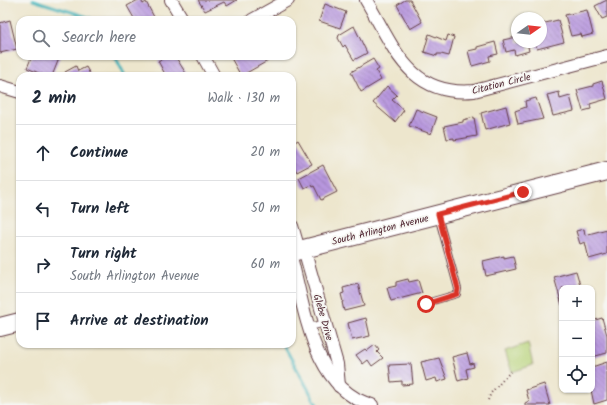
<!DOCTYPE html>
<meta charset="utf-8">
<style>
:root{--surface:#fff;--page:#f6f6f7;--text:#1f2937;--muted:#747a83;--line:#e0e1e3}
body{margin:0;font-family:Kalam,sans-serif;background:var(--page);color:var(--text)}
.controls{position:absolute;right:12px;bottom:12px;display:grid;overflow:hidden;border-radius:8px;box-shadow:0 1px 3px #0004}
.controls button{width:36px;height:36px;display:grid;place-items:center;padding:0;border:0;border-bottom:1px solid var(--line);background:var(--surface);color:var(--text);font:20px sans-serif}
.compass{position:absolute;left:511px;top:12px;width:36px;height:36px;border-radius:50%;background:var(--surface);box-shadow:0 1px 3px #0004;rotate:76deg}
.stop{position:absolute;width:12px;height:12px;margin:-9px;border:3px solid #d93025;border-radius:50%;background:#fff}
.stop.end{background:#d93025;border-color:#fff;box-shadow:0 1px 4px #0008}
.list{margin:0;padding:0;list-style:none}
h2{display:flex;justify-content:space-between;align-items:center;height:52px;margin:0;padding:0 16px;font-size:17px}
h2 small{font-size:13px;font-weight:400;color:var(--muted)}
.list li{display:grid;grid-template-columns:26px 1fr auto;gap:12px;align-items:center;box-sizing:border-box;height:56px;padding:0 16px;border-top:1px solid var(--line)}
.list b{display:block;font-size:15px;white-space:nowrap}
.list p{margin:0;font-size:13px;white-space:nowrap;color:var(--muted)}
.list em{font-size:13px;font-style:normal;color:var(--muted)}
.icon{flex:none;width:22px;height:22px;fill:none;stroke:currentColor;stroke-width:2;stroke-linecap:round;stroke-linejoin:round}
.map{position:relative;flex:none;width:607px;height:405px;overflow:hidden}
.search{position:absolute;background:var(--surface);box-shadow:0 1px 3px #0004;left:16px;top:16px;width:280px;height:44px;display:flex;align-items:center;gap:10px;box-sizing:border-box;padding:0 14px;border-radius:12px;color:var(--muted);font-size:15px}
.panel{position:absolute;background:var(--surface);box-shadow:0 1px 3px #0004;left:16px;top:72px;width:280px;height:276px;border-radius:12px}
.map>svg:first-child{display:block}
.green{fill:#b8d379;stroke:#817952}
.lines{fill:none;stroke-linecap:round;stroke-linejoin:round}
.stream{stroke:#43b3ba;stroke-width:3}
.building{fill:url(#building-back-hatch)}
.lane-casing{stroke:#623d43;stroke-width:8}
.street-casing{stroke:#623d43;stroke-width:14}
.secondary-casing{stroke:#623d43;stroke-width:20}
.path{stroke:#623d43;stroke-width:2;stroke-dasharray:1 3;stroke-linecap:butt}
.lane{stroke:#fff;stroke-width:6}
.street{stroke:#fff;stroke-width:12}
.secondary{stroke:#fff;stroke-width:18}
.route{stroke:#d93025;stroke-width:5}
.labels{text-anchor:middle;stroke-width:3.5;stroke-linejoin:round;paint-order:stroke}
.street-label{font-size:10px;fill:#4a1f2b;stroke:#f6f6f2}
</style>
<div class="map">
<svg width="607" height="405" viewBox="0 0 607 405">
<defs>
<pattern id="building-back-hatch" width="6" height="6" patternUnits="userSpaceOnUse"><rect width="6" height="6" fill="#b796de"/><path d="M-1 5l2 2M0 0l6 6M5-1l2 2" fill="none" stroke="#977ab4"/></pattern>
</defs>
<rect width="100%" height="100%" fill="#f6f6f2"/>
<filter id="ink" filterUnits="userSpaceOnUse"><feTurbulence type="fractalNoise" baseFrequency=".025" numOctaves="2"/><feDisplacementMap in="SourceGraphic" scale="8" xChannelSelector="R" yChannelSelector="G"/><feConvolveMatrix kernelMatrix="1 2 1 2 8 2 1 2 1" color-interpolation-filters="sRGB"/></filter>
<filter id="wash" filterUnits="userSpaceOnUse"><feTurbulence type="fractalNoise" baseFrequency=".012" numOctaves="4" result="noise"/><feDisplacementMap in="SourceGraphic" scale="16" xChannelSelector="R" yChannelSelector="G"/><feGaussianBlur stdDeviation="0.9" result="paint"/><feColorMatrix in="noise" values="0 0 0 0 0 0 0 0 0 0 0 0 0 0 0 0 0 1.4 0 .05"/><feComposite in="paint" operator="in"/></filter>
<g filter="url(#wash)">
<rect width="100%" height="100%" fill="#ede6cd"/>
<polygon class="green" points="528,343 533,365 512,372 505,351"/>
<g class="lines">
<g class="stream">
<polyline points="33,0 88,17 94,20"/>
<polyline points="115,56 125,76"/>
<polyline points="283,344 317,405"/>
</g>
</g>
<g id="blocks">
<g class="building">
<polygon points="138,0 141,0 143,4 146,2 154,17 150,20 135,20 127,6"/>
<polygon points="198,0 237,0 227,6 224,2 205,11"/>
<polygon points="405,0 410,0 422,22 410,29 397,5"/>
<polygon points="607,0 607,17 602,19 595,6"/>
<polygon points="325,4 346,12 340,28 319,21"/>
<polygon points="587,10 593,34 582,37 581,34 571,36 565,15"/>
<polygon points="10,20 17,49 0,53 0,23"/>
<polygon points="558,20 564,42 537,49 535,42 541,42 541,24"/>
<polygon points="354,26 367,53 354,60 345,45 343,47 338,38 339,35"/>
<polygon points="429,34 446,41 448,35 454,37 449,56 441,54 437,54 437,56 424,52"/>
<polygon points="517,37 517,42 527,42 529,51 515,55 514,50 506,52 503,40"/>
<polygon points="495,42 498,54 489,56 490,61 472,66 468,51 477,49 477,47"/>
<polygon points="32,56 60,56 52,76 46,76 27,68"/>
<polygon points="167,56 175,56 187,75 166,76 158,61"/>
<polygon points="234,56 245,56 245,58 272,56 273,58 241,76 231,58"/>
<polygon points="373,59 379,69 376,71 381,80 361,92 351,72"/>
<polygon points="76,66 78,71 86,67 91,76 67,76 65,72"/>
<polygon points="602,81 607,99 590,104 591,109 583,111 577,90 593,86 593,84"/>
<polygon points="387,86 397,95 392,100 404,110 395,122 373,103"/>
<polygon points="559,92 560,99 570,96 574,111 553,116 547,95"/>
<polygon points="536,98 543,119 518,124 515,111 526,107 525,101"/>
<polygon points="506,106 510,123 485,130 481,113"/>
<polygon points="416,109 437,117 431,134 409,126"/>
<polygon points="474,117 477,136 454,140 454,138 447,139 444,126 463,122 463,120"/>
<polygon points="298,140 312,164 297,172 292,163 292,144"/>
<polygon points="323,165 337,192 321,200 314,186 312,187 311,185 304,188 299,178"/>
<polygon points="584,229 585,235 607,229 607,254 589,259 585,242 580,244 576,231"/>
<polygon points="504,256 504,258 513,256 516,269 486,276 483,261"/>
<polygon points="576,271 581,288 562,288 562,305 554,277"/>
<polygon points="408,279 409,282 418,280 422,293 391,301 387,288 396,286 396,282"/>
<polygon points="358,284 364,306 344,311 342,302 343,302 341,294 344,293 343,288"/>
<polygon points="366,318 370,336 352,340 348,323"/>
<polygon points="602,318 607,335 607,353 592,357 592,321"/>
<polygon points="375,345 379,350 377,352 383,358 372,366 368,360 363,364 356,355 365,349 367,351"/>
<polygon points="467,353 470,364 473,363 474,367 466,369 468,378 458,381 452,357"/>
<polygon points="439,358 447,379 437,382 436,378 426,381 421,362"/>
<polygon points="607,362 607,400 594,404 591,390 593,385 592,367"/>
<polygon points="411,364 413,384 402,385 402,381 391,382 389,365"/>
<polygon points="544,384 550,405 525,405 525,403 529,401 526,390"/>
</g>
</g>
</g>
<g filter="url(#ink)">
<use href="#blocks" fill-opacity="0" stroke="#623d43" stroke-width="1"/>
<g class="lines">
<defs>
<g id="lane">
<polyline points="426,303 457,294 458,289 438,216"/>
<polyline points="310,327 325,323"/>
</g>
<g id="street">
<polyline points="171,0 183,20"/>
<path d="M 366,0 C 394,47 409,97 474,91 L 607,56"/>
<polyline points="252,20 288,0"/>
<polyline points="203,56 214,76"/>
<polyline points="0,86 20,92"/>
<polyline points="292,226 299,250"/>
<polyline points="304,249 337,364 339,386"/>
<path d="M 292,261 C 305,310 314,390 372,405"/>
</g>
<g id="secondary">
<polyline points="292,252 607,171"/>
<polyline points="0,327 20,322"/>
</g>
</defs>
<use href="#lane" class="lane-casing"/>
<use href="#street" class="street-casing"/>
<use href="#secondary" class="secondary-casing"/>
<polyline class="path" points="488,400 491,393 511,371"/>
<use href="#lane" class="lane"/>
<use href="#street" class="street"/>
<use href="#secondary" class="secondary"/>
</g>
</g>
<g class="lines" filter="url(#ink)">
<polyline class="route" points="426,304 457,294 458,289 438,214 523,192"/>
</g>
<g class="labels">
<g class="street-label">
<text transform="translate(501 83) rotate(-14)" y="4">Citation Circle</text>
<text transform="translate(380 229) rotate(-14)" y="4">South Arlington Avenue</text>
<text transform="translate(324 317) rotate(74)" y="4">Glebe Drive</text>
</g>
</g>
</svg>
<div class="controls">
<button>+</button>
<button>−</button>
<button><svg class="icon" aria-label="locate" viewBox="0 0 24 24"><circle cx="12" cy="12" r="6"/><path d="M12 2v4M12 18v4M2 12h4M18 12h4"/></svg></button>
</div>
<svg class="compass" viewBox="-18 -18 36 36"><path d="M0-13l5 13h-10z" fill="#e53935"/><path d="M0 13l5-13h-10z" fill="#747a83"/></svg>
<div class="stop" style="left:426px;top:304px"></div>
<div class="stop end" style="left:523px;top:192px"></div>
<div class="search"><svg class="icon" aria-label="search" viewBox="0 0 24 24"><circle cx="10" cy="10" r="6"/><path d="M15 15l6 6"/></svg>Search here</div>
<section class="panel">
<h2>2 min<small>Walk · 130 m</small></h2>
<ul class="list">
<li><svg class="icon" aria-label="ahead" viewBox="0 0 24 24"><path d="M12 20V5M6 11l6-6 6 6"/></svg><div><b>Continue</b></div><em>20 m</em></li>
<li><svg class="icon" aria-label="left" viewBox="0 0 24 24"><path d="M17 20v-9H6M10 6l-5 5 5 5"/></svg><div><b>Turn left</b></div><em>50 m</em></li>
<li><svg class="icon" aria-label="right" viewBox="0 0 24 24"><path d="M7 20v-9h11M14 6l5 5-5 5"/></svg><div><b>Turn right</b><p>South Arlington Avenue</p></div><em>60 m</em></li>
<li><svg class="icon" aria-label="arrive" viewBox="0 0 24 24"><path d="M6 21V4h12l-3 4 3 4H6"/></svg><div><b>Arrive at destination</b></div></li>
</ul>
</section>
</div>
